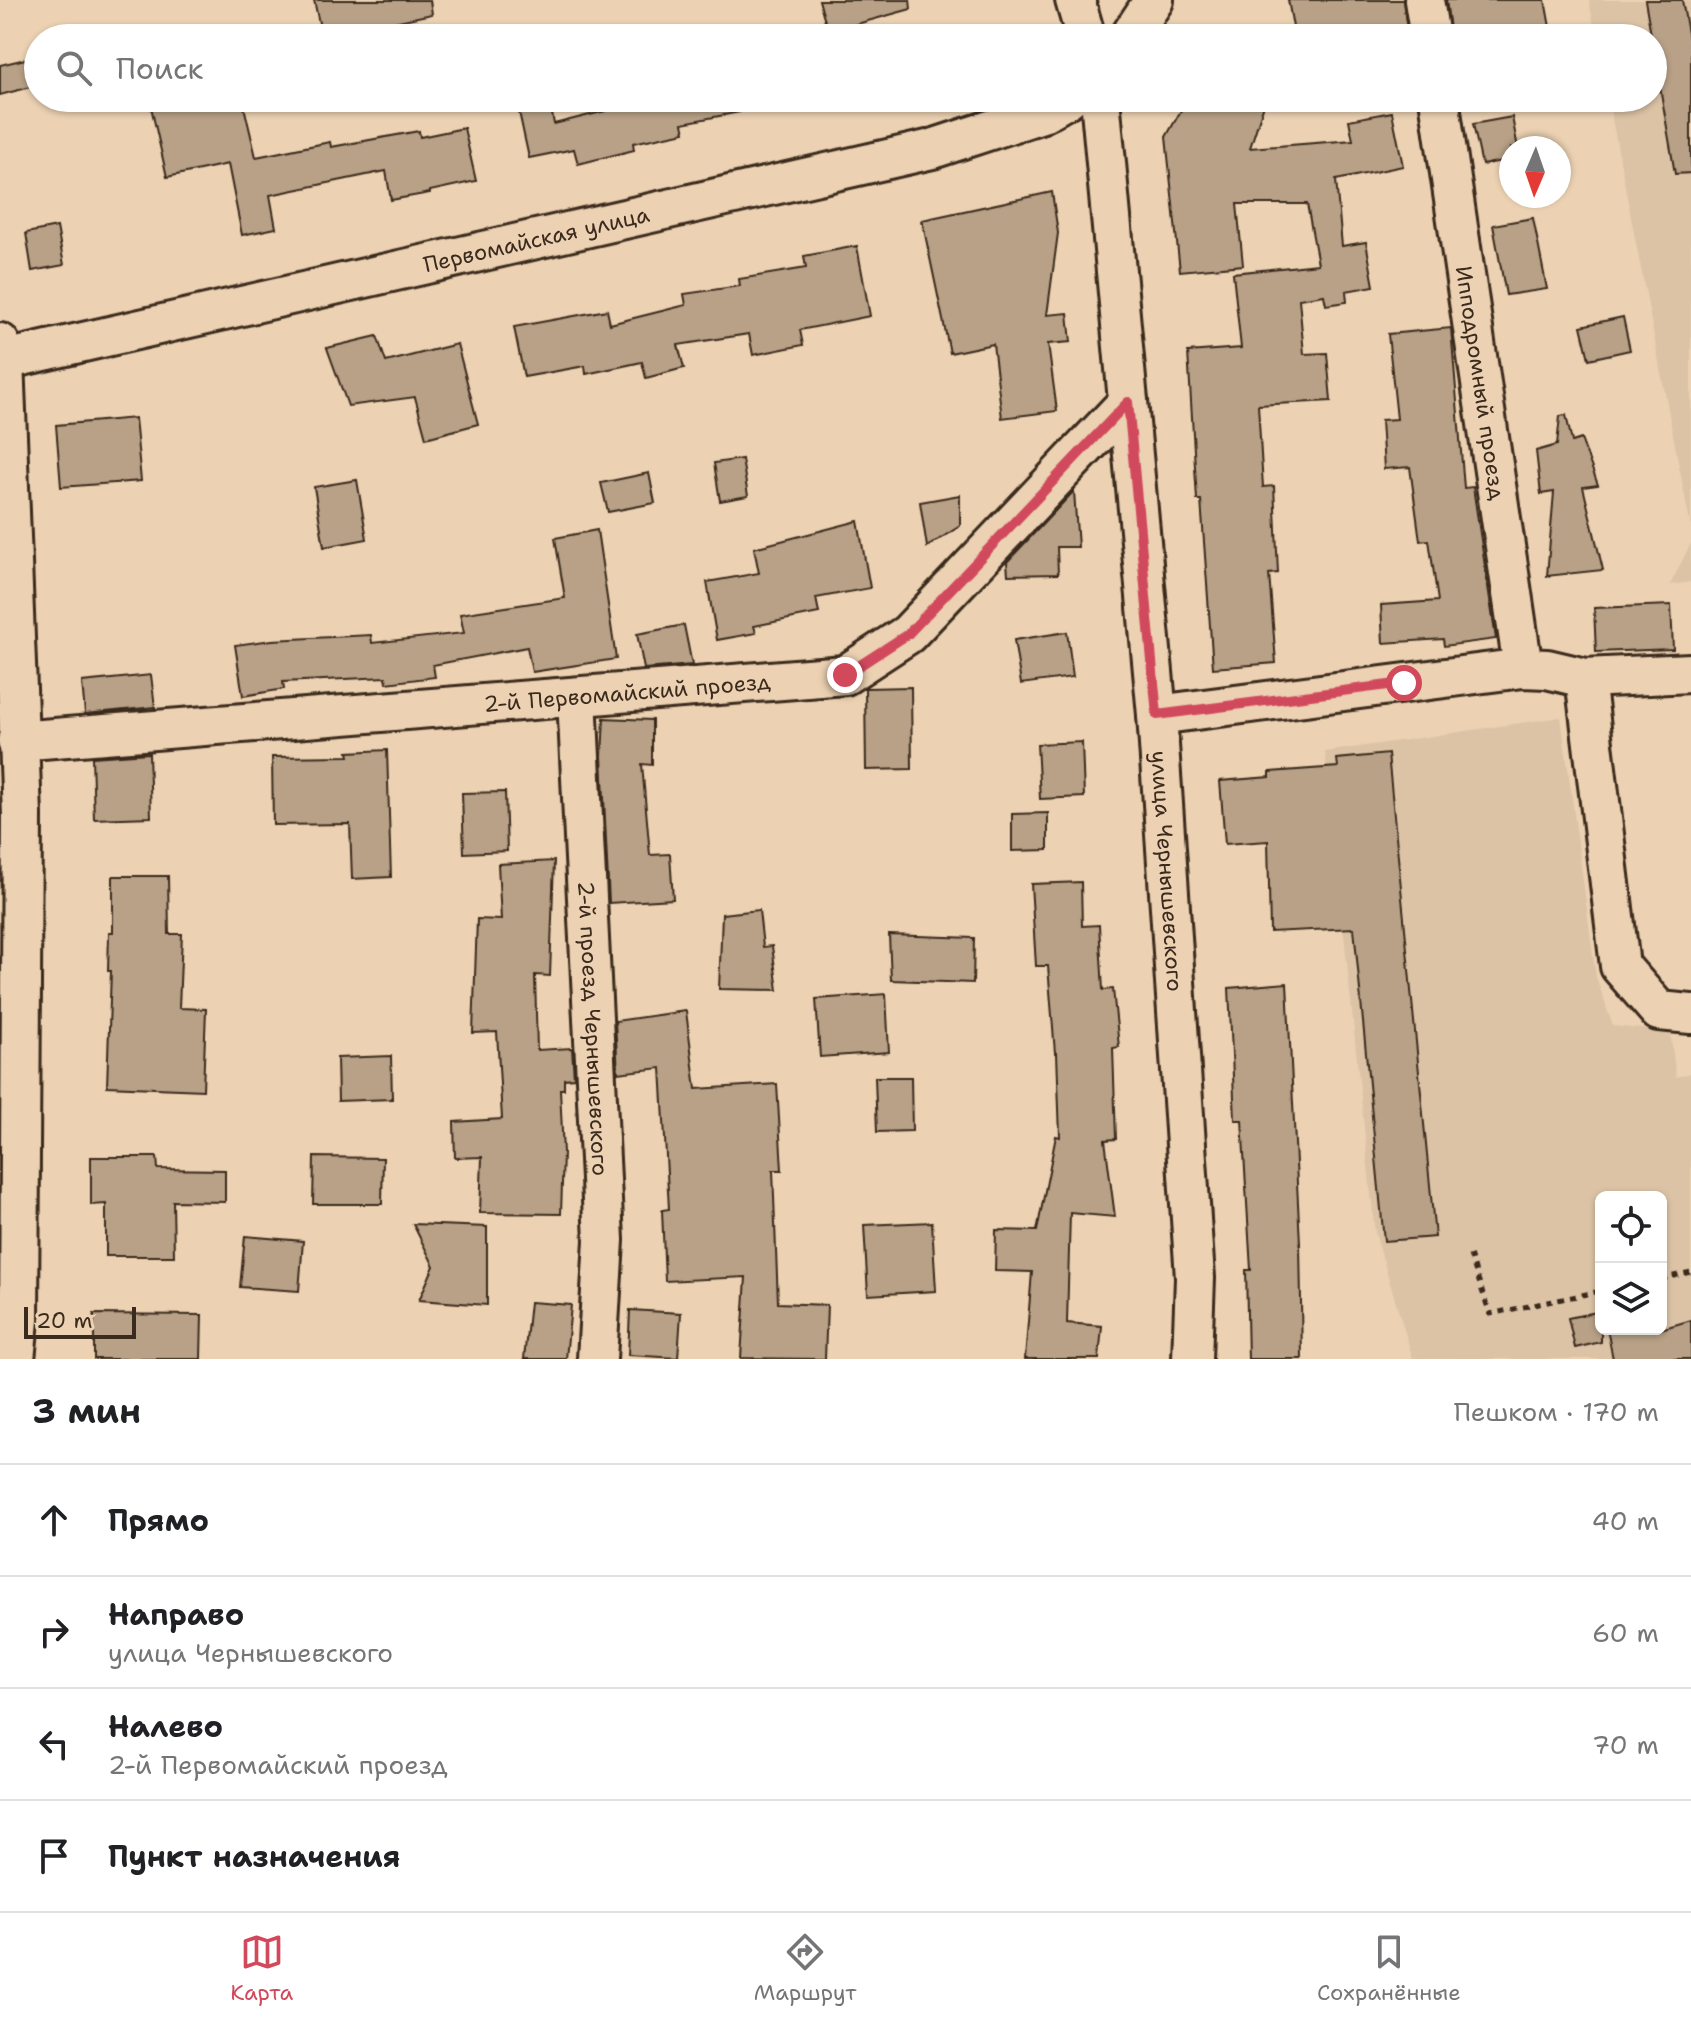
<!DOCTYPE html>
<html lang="ru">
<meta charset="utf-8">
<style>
:root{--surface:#fff;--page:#f2f2f2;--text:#202124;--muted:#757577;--line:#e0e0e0;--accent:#d1495b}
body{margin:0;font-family:"Shantell Sans",sans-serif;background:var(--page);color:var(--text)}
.controls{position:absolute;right:24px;bottom:24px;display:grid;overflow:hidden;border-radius:12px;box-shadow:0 2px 6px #0004}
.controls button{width:72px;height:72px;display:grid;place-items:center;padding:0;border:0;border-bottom:2px solid var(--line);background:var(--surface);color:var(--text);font:40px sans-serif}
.compass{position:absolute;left:1499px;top:136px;width:72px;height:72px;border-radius:50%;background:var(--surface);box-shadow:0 2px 6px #0004;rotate:182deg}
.scale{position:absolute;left:24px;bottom:20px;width:112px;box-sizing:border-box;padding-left:8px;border:4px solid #3b2a1e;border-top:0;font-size:22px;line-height:28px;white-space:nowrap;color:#3b2a1e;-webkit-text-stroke:6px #ecd2b3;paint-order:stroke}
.stop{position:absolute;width:24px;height:24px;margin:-18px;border:6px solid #d1495b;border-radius:50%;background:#fff}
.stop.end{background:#d1495b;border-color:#fff;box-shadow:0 2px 8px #0008}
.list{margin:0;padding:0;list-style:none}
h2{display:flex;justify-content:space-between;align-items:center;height:104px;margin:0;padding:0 32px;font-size:34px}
h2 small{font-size:26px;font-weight:400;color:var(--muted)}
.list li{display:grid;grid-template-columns:52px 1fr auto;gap:24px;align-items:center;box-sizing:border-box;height:112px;padding:0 32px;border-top:2px solid var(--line)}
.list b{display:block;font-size:30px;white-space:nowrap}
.list p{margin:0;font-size:26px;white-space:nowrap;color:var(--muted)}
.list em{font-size:26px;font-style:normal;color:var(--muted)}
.icon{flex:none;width:44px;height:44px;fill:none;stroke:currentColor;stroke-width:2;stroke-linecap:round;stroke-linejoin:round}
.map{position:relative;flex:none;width:1691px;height:1359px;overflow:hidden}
.search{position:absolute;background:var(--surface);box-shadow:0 2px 6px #0004;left:24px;right:24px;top:24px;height:88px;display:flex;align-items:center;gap:20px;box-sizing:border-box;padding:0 28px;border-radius:44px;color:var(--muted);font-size:30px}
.sheet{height:552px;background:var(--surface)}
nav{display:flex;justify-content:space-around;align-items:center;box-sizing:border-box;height:112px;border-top:2px solid var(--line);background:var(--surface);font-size:22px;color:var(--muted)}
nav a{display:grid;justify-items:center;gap:4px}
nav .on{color:var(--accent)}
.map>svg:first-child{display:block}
.built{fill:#dcc3a6;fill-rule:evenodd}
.building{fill:#b8a187;stroke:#3b2a1e;stroke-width:2}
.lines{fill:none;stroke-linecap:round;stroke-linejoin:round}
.minor-casing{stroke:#3b2a1e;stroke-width:44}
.path{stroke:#3b2a1e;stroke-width:5;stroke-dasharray:6 6;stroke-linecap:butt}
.minor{stroke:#ecd2b3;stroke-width:38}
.route{stroke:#d1495b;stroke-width:10}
.labels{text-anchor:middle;stroke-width:7;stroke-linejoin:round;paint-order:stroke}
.street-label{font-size:22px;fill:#3b2a1e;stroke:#ecd2b3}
</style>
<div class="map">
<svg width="1691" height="1359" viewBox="0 0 1691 1359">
<rect width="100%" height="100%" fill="#ecd2b3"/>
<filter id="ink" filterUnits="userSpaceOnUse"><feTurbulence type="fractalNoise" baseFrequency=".0125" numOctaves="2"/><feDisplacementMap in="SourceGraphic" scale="16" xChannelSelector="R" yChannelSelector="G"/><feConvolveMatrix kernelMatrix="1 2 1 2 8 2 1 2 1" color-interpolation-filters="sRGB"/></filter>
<g filter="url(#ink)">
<g class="built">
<polygon points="1589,0 1691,0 1691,528 1608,98 1653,98 1653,38 1596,38"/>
<polygon points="1691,543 1691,582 1670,585"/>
<path d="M 1561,717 L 1596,977 L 1613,1026 L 1670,1032 L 1676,1077 L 1691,1073 L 1691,1359 L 1413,1359 L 1375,1233 L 1325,752 ZM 1601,1197 L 1661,1197 L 1661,1329 L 1601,1329 Z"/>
</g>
<g class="building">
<polygon points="314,0 430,0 432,14 322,37"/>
<polygon points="819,0 910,0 911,9 828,32"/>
<polygon points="1288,0 1403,0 1408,38 1295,38"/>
<polygon points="1446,0 1545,0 1552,38 1451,38"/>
<polygon points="1645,0 1682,0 1691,50 1691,173 1675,174"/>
<polygon points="38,56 38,85 0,95 0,65"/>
<polygon points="149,98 242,98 256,157 330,142 331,147 419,131 420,137 464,128 476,181 430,191 430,193 391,200 386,171 270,195 276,228 242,235 228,164 167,177"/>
<polygon points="516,98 549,98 554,124 637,103 636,98 738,98 740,112 683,123 685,132 633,143 634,150 578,164 574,149 529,158"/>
<polygon points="1188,98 1266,98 1250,148 1353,140 1349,120 1392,112 1403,166 1336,180 1342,246 1366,242 1374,286 1346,291 1347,302 1326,305 1324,295 1299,299 1304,354 1327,353 1331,401 1258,405 1263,487 1274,486 1278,573 1269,574 1276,663 1213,668 1201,500 1197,500 1188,352 1241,348 1233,273 1318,264 1307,204 1237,204 1243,265 1180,271 1166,137"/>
<polygon points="1512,117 1518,148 1511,148 1511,159 1482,165 1473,124"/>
<polygon points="1052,192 1058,233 1047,315 1068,313 1071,342 1048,344 1057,411 1002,418 993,344 950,353 922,220"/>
<polygon points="1533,218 1547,289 1506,295 1493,225"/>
<polygon points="57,227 64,265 32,271 26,233"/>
<polygon points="857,246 870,316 800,330 803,345 753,355 749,334 678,345 684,368 646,378 642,362 586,374 585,366 524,377 514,327 607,310 610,324 686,305 684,294 740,286 739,279 806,268 804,256"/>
<polygon points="1623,317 1630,350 1589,359 1581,326"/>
<polygon points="1451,328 1464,488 1473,487 1496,639 1444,646 1443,639 1383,643 1381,605 1438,601 1429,540 1420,541 1410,467 1384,469 1381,420 1397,419 1388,334"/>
<polygon points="377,336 386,362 457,344 478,424 426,438 415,397 348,406 327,348"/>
<polygon points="1566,415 1572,442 1581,439 1598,485 1583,487 1603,570 1547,576 1554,492 1541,494 1536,451 1557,445 1560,416"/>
<polygon points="135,418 141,481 61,487 56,425"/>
<polygon points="742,459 748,496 720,501 714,463"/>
<polygon points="649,473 655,503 608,512 601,483"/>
<polygon points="357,480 367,539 324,547 314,487"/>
<polygon points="1074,491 1078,547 1057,547 1058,574 1008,575 1007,562"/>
<polygon points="960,495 960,526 927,547 920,502"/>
<polygon points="858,521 870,588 816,598 819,613 754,626 756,633 717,640 707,582 759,573 754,548"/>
<polygon points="597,530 616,659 532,672 527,647 433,665 435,677 387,683 386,677 283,682 284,689 243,696 235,645 272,640 371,635 372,643 464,633 460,614 565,598 555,538"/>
<polygon points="1671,605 1673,649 1596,652 1594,608"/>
<polygon points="684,625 692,665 644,669 637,634"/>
<polygon points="1067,632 1073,677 1021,684 1014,640"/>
<polygon points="151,675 155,707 85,714 82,682"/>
<polygon points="911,687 912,769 866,770 865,688"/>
<polygon points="604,718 652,720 652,765 642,764 650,855 670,854 673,899 609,903 602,756"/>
<polygon points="1082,742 1084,797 1040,799 1037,744"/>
<polygon points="387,750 391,877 352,879 350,824 273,825 272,757 349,756 348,752"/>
<polygon points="149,753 151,817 94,819 92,757"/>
<polygon points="1388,754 1435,1237 1384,1241 1354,928 1270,932 1268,841 1225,844 1220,781 1270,777 1270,772 1338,767 1337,759"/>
<polygon points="505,792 507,851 464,853 462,793"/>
<polygon points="1048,813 1048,850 1012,851 1012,814"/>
<polygon points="554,861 550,976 535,975 537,1050 572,1048 574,1078 564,1079 564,1089 560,1089 563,1153 561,1214 480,1213 482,1157 455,1158 454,1122 502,1119 497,1032 473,1033 477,919 501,920 498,864"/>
<polygon points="113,876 168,876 169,934 182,934 179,1008 206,1009 203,1090 107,1086 111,971 108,971 109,932 113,932"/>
<polygon points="1081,882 1082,926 1099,925 1103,990 1113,989 1119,1047 1113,1048 1116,1139 1105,1140 1115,1217 1070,1213 1067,1323 1102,1326 1099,1359 1025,1359 1032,1272 995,1271 996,1230 1037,1231 1056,1136 1060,1137 1057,1053 1055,1053 1048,966 1036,966 1031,884"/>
<polygon points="759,910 763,947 772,946 778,990 719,989 722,914"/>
<polygon points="889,935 974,938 973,983 891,980"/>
<polygon points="1287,983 1300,1243 1302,1359 1248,1359 1246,1270 1251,1270 1242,1120 1235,1120 1229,988"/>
<polygon points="886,994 889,1052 820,1057 816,999"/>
<polygon points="686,1011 696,1089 777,1084 782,1170 773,1170 778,1303 827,1305 825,1359 741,1358 746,1277 665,1281 662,1210 669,1209 661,1068 618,1073 615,1021"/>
<polygon points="391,1056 392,1099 338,1101 337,1058"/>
<polygon points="875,1077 911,1077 912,1131 877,1132"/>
<polygon points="91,1157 157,1157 158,1169 225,1170 225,1202 173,1201 174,1256 106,1256 106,1204 91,1205"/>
<polygon points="314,1157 383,1158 382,1204 313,1204"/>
<polygon points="932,1222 936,1291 868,1295 864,1225"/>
<polygon points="413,1224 487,1227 487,1305 419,1300 434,1266"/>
<polygon points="245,1236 303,1241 299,1291 240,1287"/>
<polygon points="530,1302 571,1305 566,1359 524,1359"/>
<polygon points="630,1310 681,1313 678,1358 628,1355"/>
<polygon points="1601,1311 1601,1342 1575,1348 1568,1318"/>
<polygon points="94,1314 202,1315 201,1359 94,1359"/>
<polygon points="1691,1320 1691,1359 1613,1359 1607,1329 1661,1329"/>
</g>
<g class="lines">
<defs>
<g id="minor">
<polyline points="1075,0 1086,38"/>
<polyline points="1424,0 1430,38"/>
<polyline points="1129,38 1154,0"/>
<path id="s1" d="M 1100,98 L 1157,715 L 1195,1278 L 1192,1359"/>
<path id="s2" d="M 1439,98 L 1523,668"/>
<polyline points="0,343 4,360 22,815 19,1320 15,1359"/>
<path id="s3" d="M 0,361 L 932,149 L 1042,113 L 1068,98"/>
<polyline points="1585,678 1620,966 1659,1011 1691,1014"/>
<path id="s4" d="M 577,697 L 604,1240 L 597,1359"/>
<polyline points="1157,715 1523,668 1547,669 1585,678 1691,673"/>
<path id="s5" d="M 17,741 L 845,675 L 908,634 L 1128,402"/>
</g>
</defs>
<use href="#minor" class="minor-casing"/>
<g class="path">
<polyline points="1470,1255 1490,1314 1601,1291"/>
<polyline points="1661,1279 1691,1272"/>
</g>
<use href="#minor" class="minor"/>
</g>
</g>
<g class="lines" filter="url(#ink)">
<polyline class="route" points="845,675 908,634 1128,402 1157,715 1404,683"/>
</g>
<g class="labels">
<g class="street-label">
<text dy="8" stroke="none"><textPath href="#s3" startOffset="550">Первомайская улица</textPath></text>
<text dy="8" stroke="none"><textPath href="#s2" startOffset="288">Ипподромный проезд</textPath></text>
<text dy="8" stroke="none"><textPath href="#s5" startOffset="612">2-й Первомайский проезд</textPath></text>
<text dy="8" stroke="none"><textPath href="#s1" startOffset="776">улица Чернышевского</textPath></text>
<text dy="8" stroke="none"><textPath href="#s4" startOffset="332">2-й проезд Чернышевского</textPath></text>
</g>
</g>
</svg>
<div class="controls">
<button><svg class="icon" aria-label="locate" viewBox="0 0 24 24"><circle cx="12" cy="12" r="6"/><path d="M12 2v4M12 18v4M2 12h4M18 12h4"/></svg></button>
<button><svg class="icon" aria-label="layers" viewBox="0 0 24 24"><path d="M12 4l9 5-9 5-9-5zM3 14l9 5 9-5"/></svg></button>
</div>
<svg class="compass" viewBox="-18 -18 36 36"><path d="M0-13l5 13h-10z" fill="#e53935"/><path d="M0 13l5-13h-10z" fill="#757577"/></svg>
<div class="scale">20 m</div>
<div class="stop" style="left:1404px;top:683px"></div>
<div class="stop end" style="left:845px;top:675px"></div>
<div class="search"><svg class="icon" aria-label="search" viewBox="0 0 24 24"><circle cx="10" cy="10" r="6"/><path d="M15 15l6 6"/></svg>Поиск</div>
</div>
<section class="sheet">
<h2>3 мин<small>Пешком · 170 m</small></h2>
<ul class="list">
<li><svg class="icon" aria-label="ahead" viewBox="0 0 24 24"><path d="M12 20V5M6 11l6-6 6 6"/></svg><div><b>Прямо</b></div><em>40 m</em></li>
<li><svg class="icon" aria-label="right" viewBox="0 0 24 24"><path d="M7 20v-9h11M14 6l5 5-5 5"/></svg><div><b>Направо</b><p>улица Чернышевского</p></div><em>60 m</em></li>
<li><svg class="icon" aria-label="left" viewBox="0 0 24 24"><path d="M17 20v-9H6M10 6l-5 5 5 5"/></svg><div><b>Налево</b><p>2-й Первомайский проезд</p></div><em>70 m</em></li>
<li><svg class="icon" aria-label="arrive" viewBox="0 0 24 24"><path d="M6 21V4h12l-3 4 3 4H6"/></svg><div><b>Пункт назначения</b></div></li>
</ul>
</section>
<nav>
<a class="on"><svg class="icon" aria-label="map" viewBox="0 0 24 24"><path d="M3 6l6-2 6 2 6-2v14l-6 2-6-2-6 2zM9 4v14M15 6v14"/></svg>Карта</a>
<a><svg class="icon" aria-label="directions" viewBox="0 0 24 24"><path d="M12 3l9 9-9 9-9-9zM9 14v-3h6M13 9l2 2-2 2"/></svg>Маршрут</a>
<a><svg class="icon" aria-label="saved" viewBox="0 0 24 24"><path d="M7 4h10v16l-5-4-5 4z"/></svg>Сохранённые</a>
</nav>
